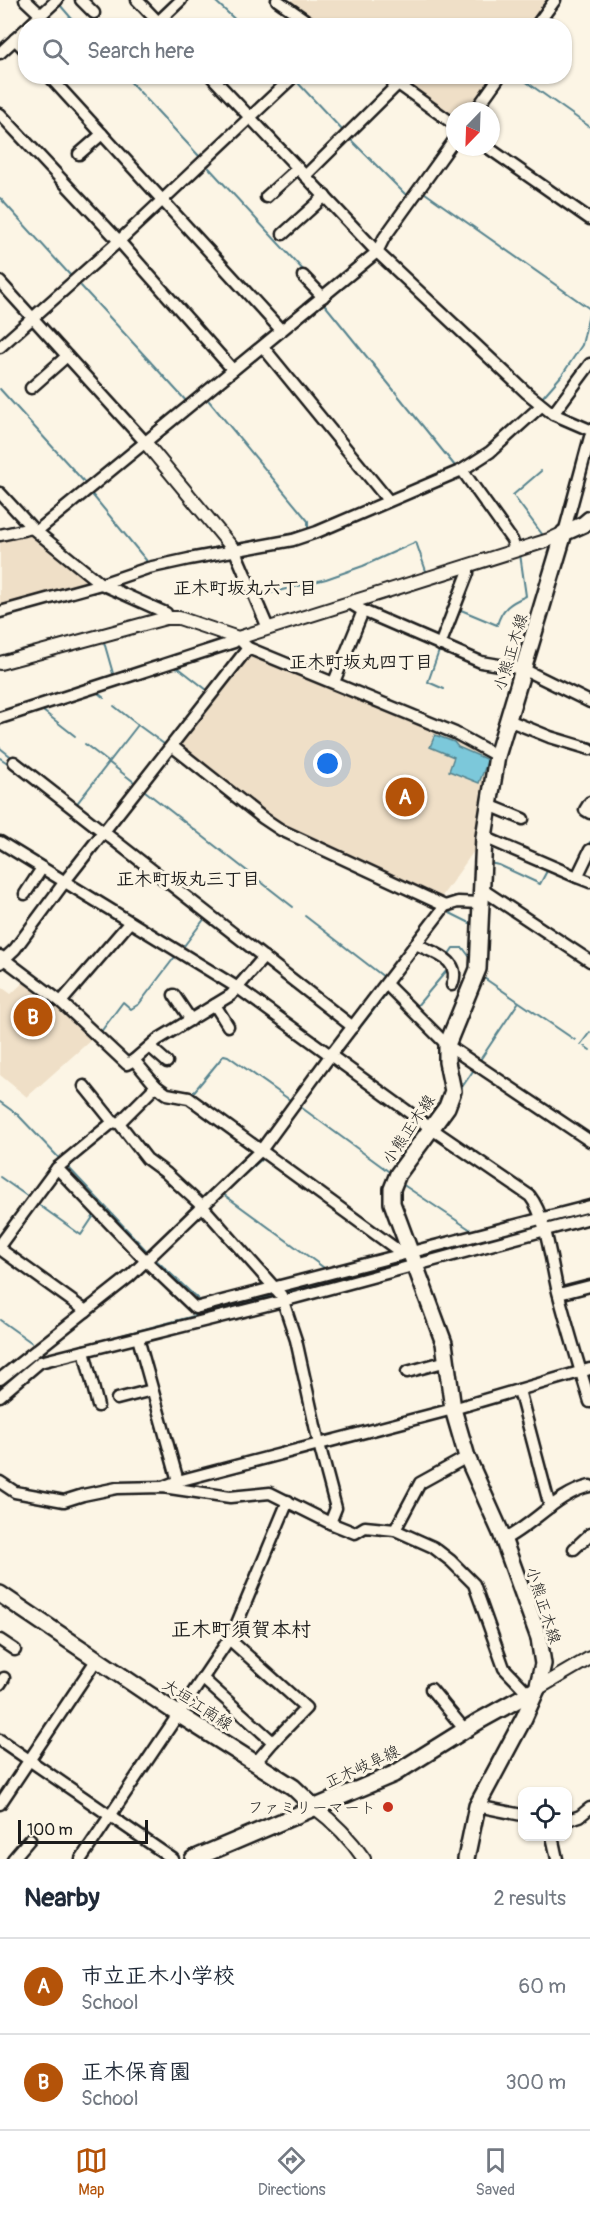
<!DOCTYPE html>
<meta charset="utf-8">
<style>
:root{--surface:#fff;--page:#f2f2f3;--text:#1f2937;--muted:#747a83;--line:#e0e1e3;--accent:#b45309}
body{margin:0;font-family:Pangolin,"Klee One",sans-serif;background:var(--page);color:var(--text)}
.controls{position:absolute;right:18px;bottom:18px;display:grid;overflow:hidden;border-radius:12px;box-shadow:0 2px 4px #0004}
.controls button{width:54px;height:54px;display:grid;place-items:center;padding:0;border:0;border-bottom:2px solid var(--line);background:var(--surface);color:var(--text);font:30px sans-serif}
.compass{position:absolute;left:446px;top:102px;width:54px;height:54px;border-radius:50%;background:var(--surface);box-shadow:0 2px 4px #0004;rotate:203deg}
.scale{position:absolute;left:18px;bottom:15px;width:130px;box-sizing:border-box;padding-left:6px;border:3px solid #1c1c1c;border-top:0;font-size:16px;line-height:21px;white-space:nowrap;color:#1c1c1c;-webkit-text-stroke:4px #fcf5e5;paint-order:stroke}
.you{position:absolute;left:328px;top:764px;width:21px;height:21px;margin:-15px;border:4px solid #fff;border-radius:50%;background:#1a73e8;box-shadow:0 0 0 9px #1a73e833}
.badge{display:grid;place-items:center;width:39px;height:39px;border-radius:50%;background:var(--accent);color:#fff;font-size:20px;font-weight:700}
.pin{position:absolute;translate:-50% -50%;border:3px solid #fff;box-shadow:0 2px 6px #0006}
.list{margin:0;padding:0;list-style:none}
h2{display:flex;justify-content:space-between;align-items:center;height:78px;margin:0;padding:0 24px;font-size:26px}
h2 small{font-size:20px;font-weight:400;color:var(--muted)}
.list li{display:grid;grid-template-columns:39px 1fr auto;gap:18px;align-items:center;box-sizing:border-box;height:96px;padding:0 24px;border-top:2px solid var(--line)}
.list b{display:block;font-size:22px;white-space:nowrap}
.list p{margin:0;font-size:20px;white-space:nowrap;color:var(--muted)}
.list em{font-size:20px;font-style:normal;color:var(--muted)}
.icon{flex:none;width:33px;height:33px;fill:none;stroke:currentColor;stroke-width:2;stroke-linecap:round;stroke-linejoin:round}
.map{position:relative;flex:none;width:590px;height:1859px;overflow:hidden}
.search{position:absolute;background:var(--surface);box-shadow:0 2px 4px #0004;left:18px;right:18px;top:18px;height:66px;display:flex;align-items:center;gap:15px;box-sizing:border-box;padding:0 21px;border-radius:24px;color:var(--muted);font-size:22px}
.sheet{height:270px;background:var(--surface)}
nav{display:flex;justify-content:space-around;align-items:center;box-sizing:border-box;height:84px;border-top:2px solid var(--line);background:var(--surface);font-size:16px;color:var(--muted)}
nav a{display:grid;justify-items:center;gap:3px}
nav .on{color:var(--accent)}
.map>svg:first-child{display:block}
.built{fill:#efdfc7}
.water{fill:#7bc8da;stroke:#55838e;stroke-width:1.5}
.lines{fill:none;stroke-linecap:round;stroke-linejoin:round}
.stream{stroke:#55838e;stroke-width:2}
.minor-casing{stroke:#1c1c1c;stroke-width:15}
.tertiary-casing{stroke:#1c1c1c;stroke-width:16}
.secondary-casing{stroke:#1c1c1c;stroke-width:20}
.minor{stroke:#fcf5e5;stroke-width:10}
.tertiary{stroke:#fcf5e5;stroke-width:12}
.secondary{stroke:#fcf5e5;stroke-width:15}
.poi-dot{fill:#c8321e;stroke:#fcf5e5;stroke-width:2}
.labels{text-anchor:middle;stroke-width:6;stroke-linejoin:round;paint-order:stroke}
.street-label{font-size:16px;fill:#1c1c1c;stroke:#fcf5e5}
.poi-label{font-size:16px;fill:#1c1c1c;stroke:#fcf5e5;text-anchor:end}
.neighbourhood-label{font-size:18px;font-weight:bold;fill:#1c1c1c;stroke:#fcf5e5}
.quarter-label{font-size:20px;font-weight:bold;fill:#1c1c1c;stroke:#fcf5e5}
</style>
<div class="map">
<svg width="590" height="1859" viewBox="0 0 590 1859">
<rect width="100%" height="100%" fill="#fcf5e5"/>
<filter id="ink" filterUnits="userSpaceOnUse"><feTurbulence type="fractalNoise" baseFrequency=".0167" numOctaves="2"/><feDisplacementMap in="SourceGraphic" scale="12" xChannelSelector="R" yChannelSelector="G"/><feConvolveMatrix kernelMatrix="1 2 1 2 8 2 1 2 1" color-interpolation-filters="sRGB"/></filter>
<g filter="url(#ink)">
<g class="built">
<polygon points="287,0 552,0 534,26 322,25"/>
<polygon points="394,77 497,77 472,111 455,111 455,120"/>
<polygon points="30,533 87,581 0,605 0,540"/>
<polygon points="251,652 457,739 491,758 476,848 440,899 280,825 177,745"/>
<polygon points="26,980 92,1039 27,1097 0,1075 0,986 11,994"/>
</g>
<polygon class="water" points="435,735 454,742 458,747 488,760 479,783 449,771 454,757 430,747"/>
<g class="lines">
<g class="stream">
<polyline points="214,0 242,26"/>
<polyline points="60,5 78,26"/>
<polyline points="125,76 199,156"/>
<polyline points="518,76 590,127"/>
<polyline points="298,83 343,131"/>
<polyline points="350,139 408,197"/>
<polyline points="209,168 305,272"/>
<polyline points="425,193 590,309"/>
<polyline points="0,198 70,275"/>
<polyline points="81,286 188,403"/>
<polyline points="325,305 455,466"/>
<polyline points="0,389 87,485"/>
<polyline points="541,399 562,375 582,345 590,310"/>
<polyline points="209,401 308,521 308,530"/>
<polyline points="541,471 513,495 542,534"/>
<polyline points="90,492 146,560 147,565"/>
<polyline points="398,492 464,463"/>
<polyline points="262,595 326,579 363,566 416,542 426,571"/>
<path d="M 461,610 L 497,625 C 502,608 510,603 526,596 L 520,554"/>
<polyline points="104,642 114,677"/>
<polyline points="439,651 428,682 444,689"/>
<polyline points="175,668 180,669 207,690"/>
<polyline points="98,693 104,698"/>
<polyline points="114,706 138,725"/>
<polyline points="43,711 75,736"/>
<polyline points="198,721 216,697"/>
<polyline points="85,744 134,782"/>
<polyline points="0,748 14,759"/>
<polyline points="0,758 9,764"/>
<polyline points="219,776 274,819"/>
<polyline points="145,791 293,907"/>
<polyline points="75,806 138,725 164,744"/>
<polyline points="587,848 590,842"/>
<polyline points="489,863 499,865 540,884 548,869"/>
<polyline points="450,913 470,923"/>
<polyline points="305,916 384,977"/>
<polyline points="184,946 205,918"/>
<polyline points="447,957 453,948 463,948 472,960"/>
<polyline points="481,976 575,1040"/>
<polyline points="416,1007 448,969"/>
<polyline points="100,1033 123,1002 131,1009 139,1004 174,958"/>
<polyline points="355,1034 386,994"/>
<polyline points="581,1044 590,1032"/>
<polyline points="584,1046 590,1050"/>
<polyline points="478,1063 518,1003"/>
<polyline points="460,1090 475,1068"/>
<polyline points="192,1094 224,1055 228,1056 290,1100"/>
<polyline points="0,1102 18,1115 58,1157"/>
<polyline points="302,1108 388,1171"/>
<polyline points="263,1158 223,1194 327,1270"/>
<polyline points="68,1167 146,1250"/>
<polyline points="0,1177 27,1196"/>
<polyline points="402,1184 474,1232"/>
<polyline points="534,1194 539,1198 542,1206"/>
<polyline points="39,1205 81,1235 95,1214 96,1216"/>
<polyline points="546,1224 590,1212"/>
<polyline points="420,1257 539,1225"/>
<polyline points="155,1259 199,1300"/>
<polyline points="287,1292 405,1261"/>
<polyline points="212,1311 273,1296"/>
<polyline points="0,1320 35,1345 32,1347"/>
<polyline points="61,1351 213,1311"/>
<polyline points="0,1388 28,1365"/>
</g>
<defs>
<g id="minor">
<polyline points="25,0 41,15"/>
<polyline points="81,0 94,13"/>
<polyline points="137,0 162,26"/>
<polyline points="277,0 314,26"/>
<polyline points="158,22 181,0"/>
<polyline points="29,26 57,0"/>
<polyline points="536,26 555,0"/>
<polyline points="15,39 26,51"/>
<polyline points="0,53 26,29"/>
<polyline points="49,76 281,330"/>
<polyline points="211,76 377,252 527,393 553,414 590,430"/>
<polyline points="387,76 455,125"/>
<polyline points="475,111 500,76"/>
<polyline points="0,114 119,241 233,370"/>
<polyline points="487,147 590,219"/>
<polyline points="79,154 102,134"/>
<polyline points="305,176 398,84"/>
<polyline points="266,197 298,168"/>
<polyline points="283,234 325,196"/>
<polyline points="303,276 323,297"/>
<polyline points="0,282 145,442"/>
<polyline points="0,347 119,241 294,76"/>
<polyline points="263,347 388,500"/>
<polyline points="31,388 67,356"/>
<polyline points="553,414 590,364"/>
<polyline points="462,470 512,540 515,550"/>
<polyline points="0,493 32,528 101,584 166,613 166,618"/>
<polyline points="37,531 377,252 384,238 455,139"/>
<polyline points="564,533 590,437"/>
<polyline points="0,535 32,528"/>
<polyline points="235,551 268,628"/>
<polyline points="350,603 363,611 481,662 523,669 590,702"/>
<polyline points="0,612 101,584 148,568 189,559 293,540 317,532 462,470 490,452 541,406"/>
<polyline points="440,645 468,573 468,566"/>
<polyline points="334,682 363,611"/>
<polyline points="0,718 234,642 238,638 248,648 455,733 497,756"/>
<polyline points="508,720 550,737 590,749"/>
<polyline points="172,746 263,818 281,830 445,906"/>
<polyline points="14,762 353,1027"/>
<polyline points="590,802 585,810 590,813"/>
<polyline points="489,805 523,819"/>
<polyline points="484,837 577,877"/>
<path d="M 0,842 L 238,988 L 432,1129 L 530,1196 C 547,1218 551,1264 558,1292 C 568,1329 579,1366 590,1402"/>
<polyline points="590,850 577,877 590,882"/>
<polyline points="480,888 590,961"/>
<polyline points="25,894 42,868"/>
<path d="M 416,944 C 435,954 462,959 452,985"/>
<polyline points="0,956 61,1002 127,1064 134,1060 156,1086 167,1094 189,1098 399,1251 407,1252"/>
<polyline points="0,963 15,949 69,876 248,648"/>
<polyline points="386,984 447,1045 590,1141"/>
<polyline points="174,995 191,1020"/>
<polyline points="61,1002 130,922"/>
<polyline points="215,1005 228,1026"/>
<polyline points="150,1047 167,1062"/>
<polyline points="134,1060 157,1040 231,995 264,957"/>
<polyline points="84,1086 113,1122 119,1123 147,1159 166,1173 203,1207 281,1295 296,1340 319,1444 336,1508 330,1523"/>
<polyline points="119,1123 156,1086"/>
<polyline points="57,1168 146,1261 195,1308 590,1206"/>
<polyline points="0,1245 57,1168 113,1122"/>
<polyline points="0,1249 86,1311"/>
<polyline points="559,1294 590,1286"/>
<polyline points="138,1338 178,1481"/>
<polyline points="84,1351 98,1406"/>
<polyline points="407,1372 447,1361"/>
<polyline points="0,1379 130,1276 262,1149 330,1056 445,906 458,902 480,903"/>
<polyline points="519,1390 550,1507"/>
<polyline points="0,1396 40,1362 283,1301 590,1218"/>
<polyline points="117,1399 152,1390"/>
<polyline points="0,1482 15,1492 64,1501 83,1495 117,1488 163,1487 230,1497 270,1493 330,1523 355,1533 365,1527 395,1530 433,1547 451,1561 474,1584 504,1668 528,1693"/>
<polyline points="163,1487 178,1481 453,1409 590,1369"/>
<polyline points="395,1530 420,1483 467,1457"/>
<path d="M 503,1540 C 533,1525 558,1493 590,1486"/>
<polyline points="574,1549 590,1534"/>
<polyline points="229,1639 306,1708 273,1742 256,1762"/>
<polyline points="0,1640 15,1650"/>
<polyline points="202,1678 273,1742"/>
<polyline points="0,1684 4,1678"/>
<polyline points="431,1689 465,1730"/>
<polyline points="0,1740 173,1859"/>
<polyline points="0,1804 97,1659"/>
<polyline points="477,1806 522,1815"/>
<polyline points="568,1820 580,1816 590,1808"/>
<polyline points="552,1836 557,1859"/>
<polyline points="13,1859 30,1839"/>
<polyline points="81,1859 233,1633 288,1501"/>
</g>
<g id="tertiary">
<polyline points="145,442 235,551"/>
<polyline points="0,663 166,618 179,618 238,638 549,540 564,533"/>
<polyline points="537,1689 590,1658"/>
<path d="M 314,1807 C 334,1822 350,1838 364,1859"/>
</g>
<g id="secondary">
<polyline points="0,1594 178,1714 293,1787 314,1807"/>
<polyline points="193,1859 394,1774 479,1721 537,1689"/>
<polyline points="466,1859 477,1806 524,1718 537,1689 543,1664 539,1638 501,1533 467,1457 453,1409 444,1343 392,1203 392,1189 398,1174 447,1107 453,1091 447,1062 447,1045 478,969 484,837 497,756 564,533 584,524 590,519"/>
</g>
</defs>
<use href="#minor" class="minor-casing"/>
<use href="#tertiary" class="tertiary-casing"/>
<use href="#secondary" class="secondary-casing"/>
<use href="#minor" class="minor"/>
<use href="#tertiary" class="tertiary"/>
<use href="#secondary" class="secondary"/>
</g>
</g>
<circle class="poi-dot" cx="388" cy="1807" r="6"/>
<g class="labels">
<g class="street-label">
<text transform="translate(510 652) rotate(-73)" y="6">小熊正木線</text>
<text transform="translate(408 1129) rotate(-56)" y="6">小熊正木線</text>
<text transform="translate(544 1605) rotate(72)" y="6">小熊正木線</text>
<text transform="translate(198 1704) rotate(33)" y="6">大垣江南線</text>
<text transform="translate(362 1766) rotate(-25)" y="6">正木岐阜線</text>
</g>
<g class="poi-label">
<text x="376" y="1813">ファミリーマート</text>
</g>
<g class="neighbourhood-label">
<text x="245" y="594">正木町坂丸六丁目</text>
<text x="361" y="668">正木町坂丸四丁目</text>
<text x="188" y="885">正木町坂丸三丁目</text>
</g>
<g class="quarter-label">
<text x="241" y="1636">正木町須賀本村</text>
</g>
</g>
</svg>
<div class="controls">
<button><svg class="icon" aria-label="locate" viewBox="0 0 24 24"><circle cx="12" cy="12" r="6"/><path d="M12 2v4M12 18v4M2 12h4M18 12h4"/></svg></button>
</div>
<svg class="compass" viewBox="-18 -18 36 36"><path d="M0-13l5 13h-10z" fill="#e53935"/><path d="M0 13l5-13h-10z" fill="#747a83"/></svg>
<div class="scale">100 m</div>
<div class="you"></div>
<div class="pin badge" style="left:405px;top:797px">A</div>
<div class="pin badge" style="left:33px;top:1017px">B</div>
<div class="search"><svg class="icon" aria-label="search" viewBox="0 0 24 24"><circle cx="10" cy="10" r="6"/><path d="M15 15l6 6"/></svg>Search here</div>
</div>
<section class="sheet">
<h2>Nearby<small>2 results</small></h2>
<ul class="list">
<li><span class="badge">A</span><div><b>市立正木小学校</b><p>School</p></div><em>60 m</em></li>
<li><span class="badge">B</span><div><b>正木保育園</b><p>School</p></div><em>300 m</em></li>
</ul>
</section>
<nav>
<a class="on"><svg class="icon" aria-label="map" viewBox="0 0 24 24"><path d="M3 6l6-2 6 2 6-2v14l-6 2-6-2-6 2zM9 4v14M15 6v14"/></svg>Map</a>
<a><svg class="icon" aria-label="directions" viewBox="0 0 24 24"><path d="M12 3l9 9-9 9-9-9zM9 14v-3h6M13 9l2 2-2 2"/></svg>Directions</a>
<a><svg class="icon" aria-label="saved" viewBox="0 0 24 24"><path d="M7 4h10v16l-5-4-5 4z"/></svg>Saved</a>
</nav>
